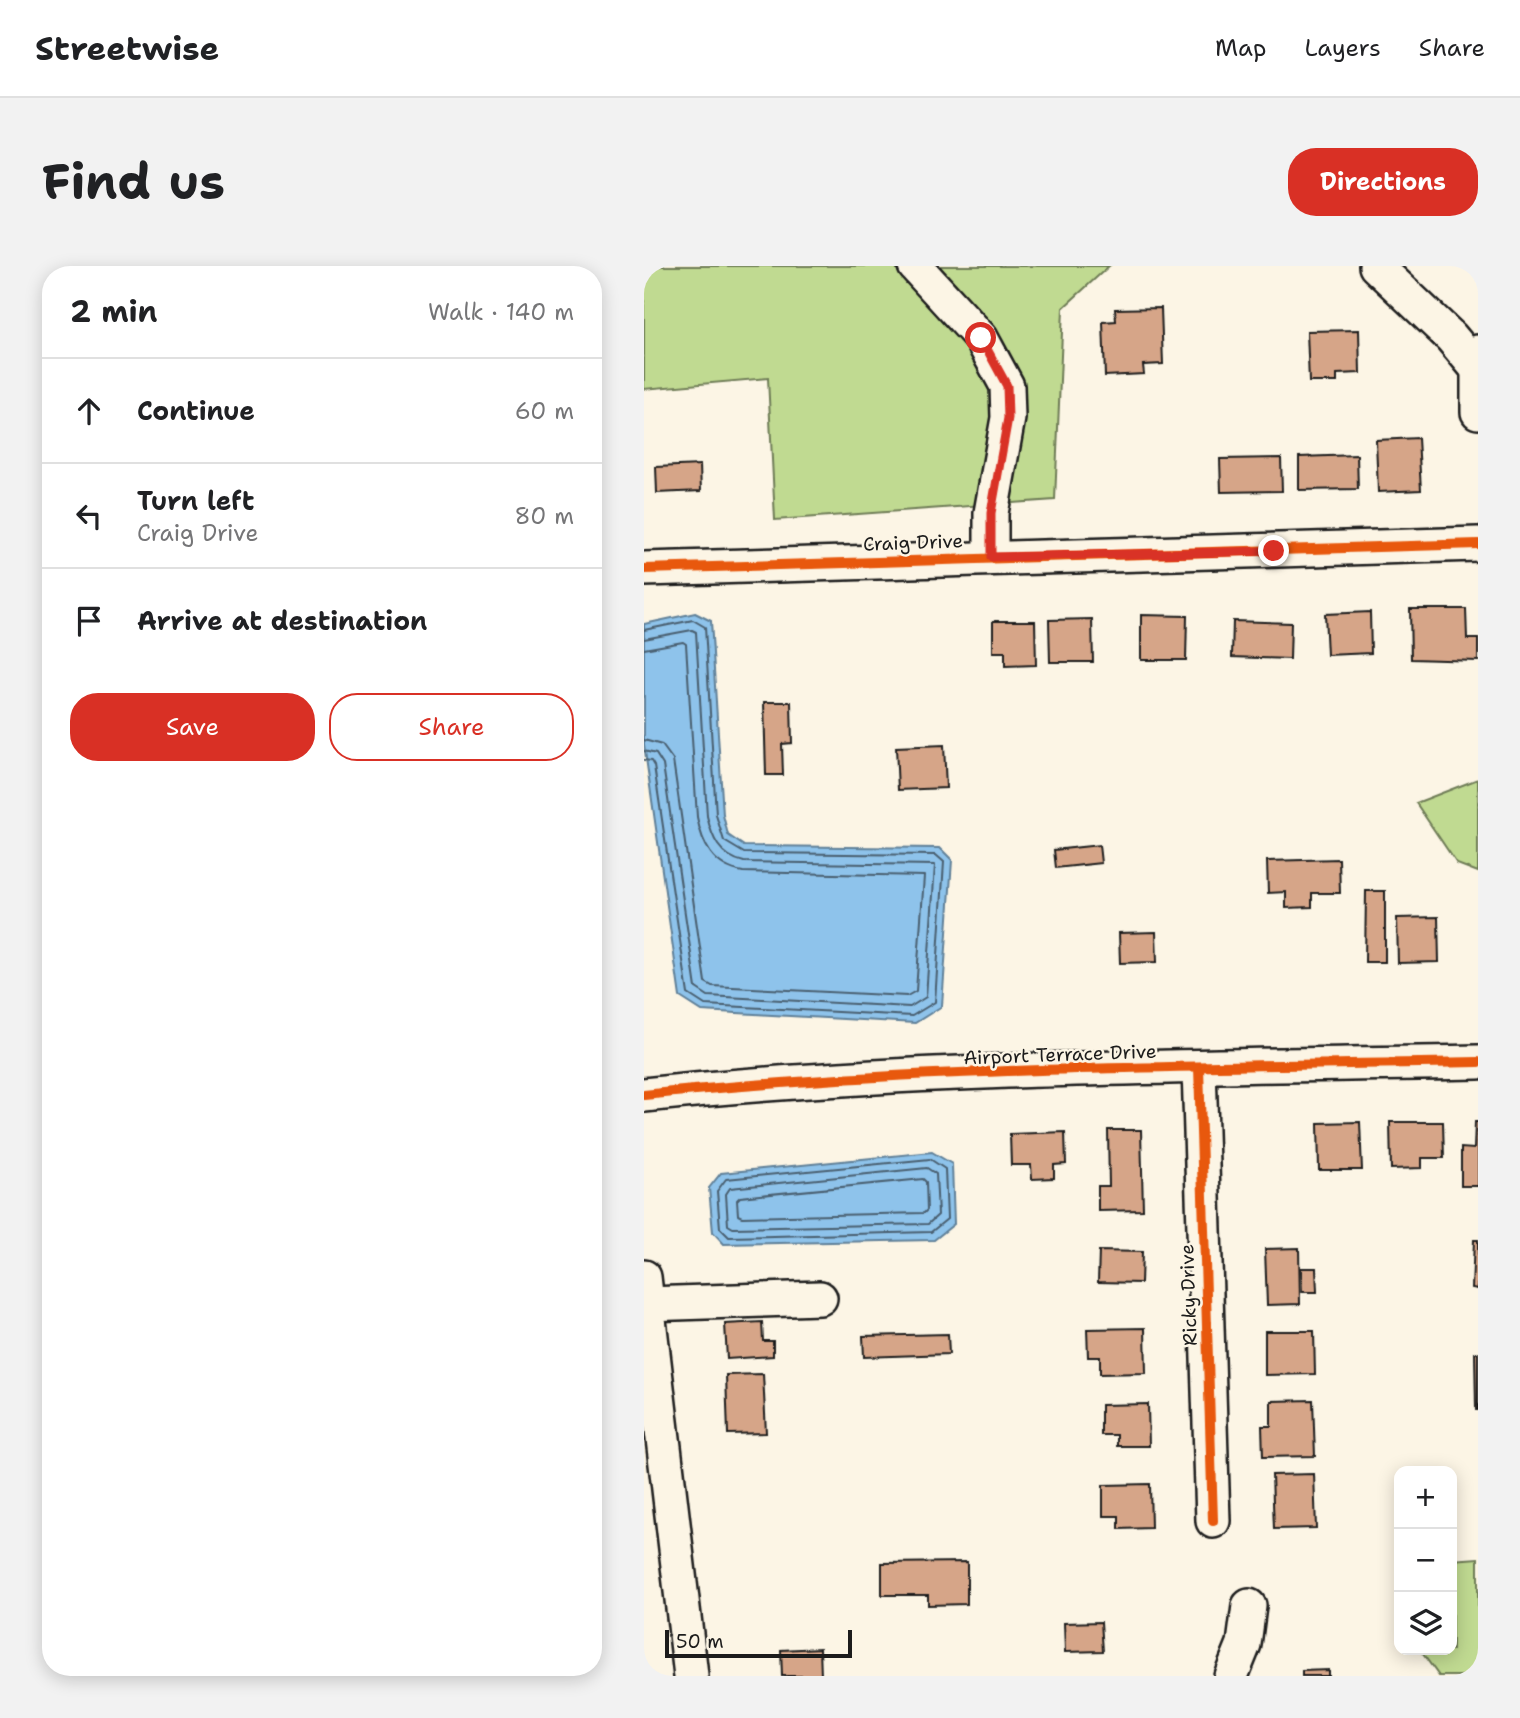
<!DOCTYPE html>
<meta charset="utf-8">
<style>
:root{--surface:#fff;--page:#f2f2f2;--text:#202124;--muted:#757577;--line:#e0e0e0;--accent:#d93025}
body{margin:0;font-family:"Shantell Sans",sans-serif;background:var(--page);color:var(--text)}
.controls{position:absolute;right:21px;bottom:21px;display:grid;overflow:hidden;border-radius:14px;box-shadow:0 4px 18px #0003}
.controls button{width:63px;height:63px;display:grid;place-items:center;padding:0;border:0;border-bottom:2px solid var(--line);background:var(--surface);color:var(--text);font:35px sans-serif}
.scale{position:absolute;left:21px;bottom:18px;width:187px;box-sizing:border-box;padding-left:7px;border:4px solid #1c1c1c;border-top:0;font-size:19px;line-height:24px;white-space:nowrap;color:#1c1c1c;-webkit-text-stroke:5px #fcf5e5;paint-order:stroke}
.stop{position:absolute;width:21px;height:21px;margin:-16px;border:5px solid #d93025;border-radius:50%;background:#fff}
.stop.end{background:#d93025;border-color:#fff;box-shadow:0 2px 7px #0008}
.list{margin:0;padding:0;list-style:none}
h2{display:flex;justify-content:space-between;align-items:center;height:91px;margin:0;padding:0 28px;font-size:30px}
h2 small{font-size:23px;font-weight:400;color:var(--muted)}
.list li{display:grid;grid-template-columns:46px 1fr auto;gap:21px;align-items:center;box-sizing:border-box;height:105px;padding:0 28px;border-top:2px solid var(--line)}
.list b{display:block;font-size:26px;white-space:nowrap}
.list p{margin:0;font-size:23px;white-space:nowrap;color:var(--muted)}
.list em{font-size:23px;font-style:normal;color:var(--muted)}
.actions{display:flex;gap:14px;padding:21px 28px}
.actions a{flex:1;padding:16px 0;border:2px solid var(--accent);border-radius:28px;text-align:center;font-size:24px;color:var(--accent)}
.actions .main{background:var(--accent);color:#fff}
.icon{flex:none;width:38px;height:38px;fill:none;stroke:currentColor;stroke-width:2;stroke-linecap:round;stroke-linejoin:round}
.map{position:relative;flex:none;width:834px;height:1410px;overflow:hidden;border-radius:28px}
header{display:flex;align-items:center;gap:42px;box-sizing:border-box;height:98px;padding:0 35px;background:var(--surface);border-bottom:2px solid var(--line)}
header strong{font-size:33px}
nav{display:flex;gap:38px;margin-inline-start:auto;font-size:24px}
.intro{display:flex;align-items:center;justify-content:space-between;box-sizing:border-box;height:168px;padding:0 42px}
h1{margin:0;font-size:49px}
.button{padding:18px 32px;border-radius:28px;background:var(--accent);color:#fff;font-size:24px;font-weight:700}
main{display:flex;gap:42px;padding:0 42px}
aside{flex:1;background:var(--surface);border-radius:28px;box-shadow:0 4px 18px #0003}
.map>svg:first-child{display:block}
.green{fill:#c0da91;stroke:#6e7b56;stroke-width:2}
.water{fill:#8ec3eb;stroke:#608098;stroke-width:2}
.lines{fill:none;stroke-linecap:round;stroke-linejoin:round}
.shore{stroke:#4a5f6f;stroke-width:2}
.building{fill:#d6a588;stroke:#1c1c1c;stroke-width:2}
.minor-casing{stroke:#1c1c1c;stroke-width:38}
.minor{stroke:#fcf5e5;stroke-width:33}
.cycleway-casing{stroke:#fcf5e5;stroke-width:15}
.cycleway{stroke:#e8590c;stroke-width:10}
.route{stroke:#d93025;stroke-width:9}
.labels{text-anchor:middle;stroke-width:5;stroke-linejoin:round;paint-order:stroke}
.street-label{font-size:19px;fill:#1c1c1c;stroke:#fcf5e5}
</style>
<header>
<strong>Streetwise</strong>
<nav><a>Map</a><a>Layers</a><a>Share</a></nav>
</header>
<div class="intro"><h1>Find us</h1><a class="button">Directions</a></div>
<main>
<aside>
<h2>2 min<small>Walk · 140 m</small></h2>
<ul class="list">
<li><svg class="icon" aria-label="ahead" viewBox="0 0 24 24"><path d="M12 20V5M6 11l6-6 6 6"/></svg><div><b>Continue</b></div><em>60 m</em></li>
<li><svg class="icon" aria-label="left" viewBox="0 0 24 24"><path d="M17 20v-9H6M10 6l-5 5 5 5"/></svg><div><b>Turn left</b><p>Craig Drive</p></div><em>80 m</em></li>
<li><svg class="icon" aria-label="arrive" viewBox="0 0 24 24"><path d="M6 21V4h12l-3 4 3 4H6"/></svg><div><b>Arrive at destination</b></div></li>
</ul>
<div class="actions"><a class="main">Save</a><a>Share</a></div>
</aside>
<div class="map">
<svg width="834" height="1410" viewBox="0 0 834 1410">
<rect width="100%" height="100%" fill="#fcf5e5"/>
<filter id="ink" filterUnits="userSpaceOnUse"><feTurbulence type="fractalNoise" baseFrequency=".0143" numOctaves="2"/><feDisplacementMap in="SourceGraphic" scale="14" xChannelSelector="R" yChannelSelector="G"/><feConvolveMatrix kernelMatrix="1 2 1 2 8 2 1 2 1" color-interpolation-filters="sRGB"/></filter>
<g filter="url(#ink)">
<g class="green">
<polygon points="0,0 465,0 419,42 411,234 131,254 124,112 0,123"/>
<polygon points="834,513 834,606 813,598 772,537"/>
<polygon points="834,1292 834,1410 795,1410 776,1384 808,1384 808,1294"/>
</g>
<g class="water">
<polygon points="51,347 67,355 79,549 84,569 100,580 296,582 308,594 298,740 271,757 58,745 36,731 0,478 0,358"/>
<polygon points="288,886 308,898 310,958 290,974 80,978 69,966 65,922 77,907"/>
</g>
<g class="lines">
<g class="shore">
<polyline points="0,364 49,354 61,361 72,549 80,575 100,587 292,589 300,596 291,736 268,750 61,739 44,728 10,500 7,495 0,494"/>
<path d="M 0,373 L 48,364 L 52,366 L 63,550 C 68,572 75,590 100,596 L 291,599 L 282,731 L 266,741 L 64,730 L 52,722 L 19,499 L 12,488 L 0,485"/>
<path d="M 0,383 L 39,376 L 42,378 L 53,551 C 58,578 69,601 99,606 L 280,610 L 272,725 L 263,730 L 68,720 L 61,716 L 29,494 L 18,479 L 0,474"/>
<polygon points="286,893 301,903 303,953 287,966 85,971 76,962 73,925 82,913"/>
<polygon points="283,902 292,908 294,949 284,958 89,962 84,959 82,928 86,922"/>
<polygon points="279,913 282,916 283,944 280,947 98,951 94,949 93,934 96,931"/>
</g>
</g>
<g class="building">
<polygon points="517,42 519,98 499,99 500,108 461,110 459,56 472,55 471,43"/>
<polygon points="715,64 716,107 693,108 693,116 665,116 663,65"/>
<polygon points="774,172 777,224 734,226 732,174"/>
<polygon points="713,189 714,223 655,224 655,191"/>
<polygon points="637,192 638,225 577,226 576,193"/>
<polygon points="56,199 57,225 13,227 12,201"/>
<polygon points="766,343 822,343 823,373 834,373 834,395 767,393"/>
<polygon points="726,346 727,387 683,389 681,348"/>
<polygon points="497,349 543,350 542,394 497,394"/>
<polygon points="448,353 449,396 406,396 405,354"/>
<polygon points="349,355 391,355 392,399 361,400 361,386 349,386"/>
<polygon points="589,355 647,357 646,393 588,391"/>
<polygon points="120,436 147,436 148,477 138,478 139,509 122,509"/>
<polygon points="300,479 302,522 254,524 252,481"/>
<polygon points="455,579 457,597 412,602 410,584"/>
<polygon points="695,593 696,627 668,627 668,641 642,642 642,626 624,627 623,595"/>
<polygon points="722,625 741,625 741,696 721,696"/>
<polygon points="794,651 795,696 754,697 753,652"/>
<polygon points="512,666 513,696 476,697 475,667"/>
<polygon points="716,856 718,904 675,904 674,857"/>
<polygon points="746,856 799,856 800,892 778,892 778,902 747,903"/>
<polygon points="831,856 834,856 834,920 817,920 817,882 830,883"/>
<polygon points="464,864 497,864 499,944 454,945 454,920 465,920"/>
<polygon points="421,866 422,898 410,899 410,912 388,913 387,899 367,899 366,868"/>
<polygon points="830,974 834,974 834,1023 828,1022"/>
<polygon points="655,982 656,1038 623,1039 621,983"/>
<polygon points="455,985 498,986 497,1017 454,1016"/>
<polygon points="657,1002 672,1002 673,1026 658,1026"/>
<polygon points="118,1056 119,1075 129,1075 129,1090 83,1093 81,1058"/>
<polygon points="501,1062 502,1107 456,1108 456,1091 444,1091 443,1063"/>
<polygon points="621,1065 670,1065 671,1108 621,1109"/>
<polygon points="304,1068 305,1088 220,1091 219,1070"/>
<polygon points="831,1087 834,1087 834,1144 832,1144"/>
<polygon points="119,1108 122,1167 84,1168 82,1109"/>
<polygon points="669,1134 671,1190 619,1191 618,1160 627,1160 627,1135"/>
<polygon points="504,1138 505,1180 473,1180 473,1169 457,1169 457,1139"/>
<polygon points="670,1208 672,1262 630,1263 628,1209"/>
<polygon points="506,1218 507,1262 475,1263 475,1250 459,1250 459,1219"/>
<polygon points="323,1296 323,1338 284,1339 284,1329 238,1329 238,1297"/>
<polygon points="457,1356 459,1385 421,1386 420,1357"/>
<polygon points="176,1382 177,1410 138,1410 137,1384"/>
<polygon points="684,1404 684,1410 658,1410 658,1405"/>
</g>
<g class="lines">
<defs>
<g id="minor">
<polyline points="271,0 337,72 363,120 364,152 347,247 347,291"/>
<polyline points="732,0 807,71 832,101"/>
<polyline points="834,86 834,146"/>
<polyline points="0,303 834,278"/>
<polyline points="555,801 569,1255"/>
<path d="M 0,829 C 276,800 556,801 834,796"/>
<polyline points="0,1011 47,1410"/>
<polyline points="3,1038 176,1032"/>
<polyline points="587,1410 600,1378 605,1340"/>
</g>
</defs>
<use href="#minor" class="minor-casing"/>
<use href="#minor" class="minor"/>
<defs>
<g id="cycleway">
<polyline points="0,303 834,278"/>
<polyline points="555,801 569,1255"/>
<path d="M 0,829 C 276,800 556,801 834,796"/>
</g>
</defs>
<use href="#cycleway" class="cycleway-casing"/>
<use href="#cycleway" class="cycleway"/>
</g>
</g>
<g class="lines" filter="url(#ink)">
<polyline class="route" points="337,72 363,120 364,152 347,247 347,291 630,285"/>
</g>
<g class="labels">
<g class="street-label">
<text transform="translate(269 276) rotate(-2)" y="7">Craig Drive</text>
<text transform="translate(416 788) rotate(-2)" y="7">Airport Terrace Drive</text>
<text transform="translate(544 1029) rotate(-92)" y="7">Ricky Drive</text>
</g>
</g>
</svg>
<div class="controls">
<button>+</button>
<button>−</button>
<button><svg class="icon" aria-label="layers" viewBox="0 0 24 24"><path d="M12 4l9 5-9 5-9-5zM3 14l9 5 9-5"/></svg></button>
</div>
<div class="scale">50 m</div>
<div class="stop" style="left:337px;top:72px"></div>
<div class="stop end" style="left:630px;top:285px"></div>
</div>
</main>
